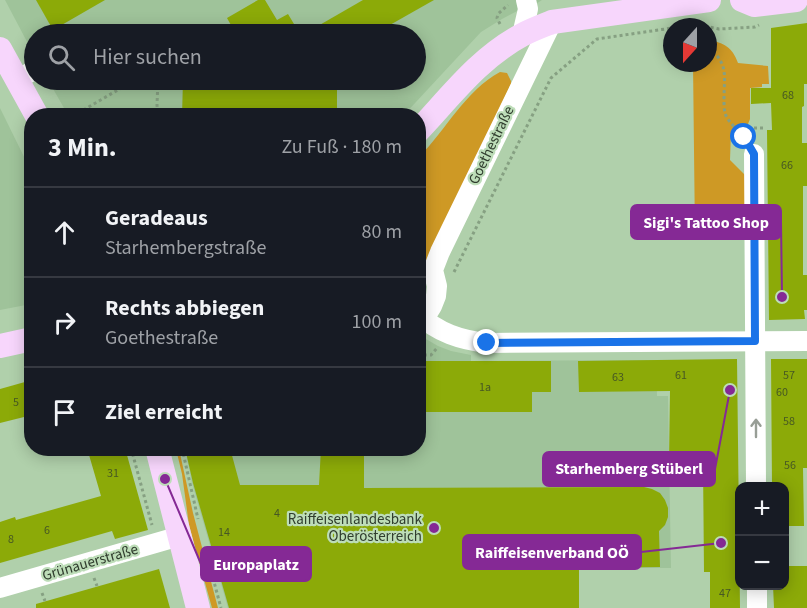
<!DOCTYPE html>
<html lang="de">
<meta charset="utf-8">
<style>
:root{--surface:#171b24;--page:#20242c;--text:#f1f3f6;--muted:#9ea1a6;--line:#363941}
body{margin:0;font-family:"Source Sans 3",sans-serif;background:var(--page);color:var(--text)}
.controls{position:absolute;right:18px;bottom:18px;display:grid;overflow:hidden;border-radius:12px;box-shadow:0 3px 15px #0003}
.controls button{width:54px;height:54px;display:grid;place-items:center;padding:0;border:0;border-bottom:2px solid var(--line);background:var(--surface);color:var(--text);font:30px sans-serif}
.compass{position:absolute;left:663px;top:18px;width:54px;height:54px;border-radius:50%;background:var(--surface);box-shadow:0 3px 15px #0003;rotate:201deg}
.stop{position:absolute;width:18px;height:18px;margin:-14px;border:4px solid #1a73e8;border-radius:50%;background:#fff}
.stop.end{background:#1a73e8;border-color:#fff;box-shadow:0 2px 6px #0008}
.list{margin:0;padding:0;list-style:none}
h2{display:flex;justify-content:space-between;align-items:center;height:78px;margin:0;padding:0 24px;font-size:26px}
h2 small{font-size:20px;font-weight:400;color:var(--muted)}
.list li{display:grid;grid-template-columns:39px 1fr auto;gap:18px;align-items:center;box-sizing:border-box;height:90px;padding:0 24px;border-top:2px solid var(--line)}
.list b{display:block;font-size:22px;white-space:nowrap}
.list p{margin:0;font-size:20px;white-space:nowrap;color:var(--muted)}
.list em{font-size:20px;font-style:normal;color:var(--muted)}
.icon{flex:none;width:33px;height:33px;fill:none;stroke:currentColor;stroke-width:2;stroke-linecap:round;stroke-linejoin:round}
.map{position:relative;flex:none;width:807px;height:608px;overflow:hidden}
.search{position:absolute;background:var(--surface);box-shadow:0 3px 15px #0003;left:24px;top:24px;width:402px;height:66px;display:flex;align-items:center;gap:15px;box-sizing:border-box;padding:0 21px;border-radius:33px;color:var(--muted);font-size:22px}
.panel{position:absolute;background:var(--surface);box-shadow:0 3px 15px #0003;left:24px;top:108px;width:402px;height:348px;border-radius:24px}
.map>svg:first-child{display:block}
.built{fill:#9fc39a}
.green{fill:#ce9925}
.building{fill:#8caa08}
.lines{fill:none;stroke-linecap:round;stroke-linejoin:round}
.path{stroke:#86a082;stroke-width:3;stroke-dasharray:3 3;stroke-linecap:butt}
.minor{stroke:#fff;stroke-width:20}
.major{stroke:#f7d6fc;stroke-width:24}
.oneway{stroke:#989e96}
.route{stroke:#1a73e8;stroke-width:8}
.poi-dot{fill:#852995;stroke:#bdddb8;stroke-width:2}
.labels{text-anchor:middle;stroke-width:4.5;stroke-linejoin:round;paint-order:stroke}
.number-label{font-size:12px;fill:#475824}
.street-label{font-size:15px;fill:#303d2e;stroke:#bdddb8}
.poi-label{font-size:15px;fill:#303d2e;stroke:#bdddb8;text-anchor:end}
.leader{fill:none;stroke:#852995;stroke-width:2}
.callout-dot{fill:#852995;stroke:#bdddb8;stroke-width:2}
.callout{fill:#852995;stroke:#852995;stroke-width:2}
.callout-label{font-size:16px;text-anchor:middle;font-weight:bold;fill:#fff}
</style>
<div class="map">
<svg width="807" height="608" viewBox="0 0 807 608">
<rect width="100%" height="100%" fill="#b0d0ab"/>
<g class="built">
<polygon points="5,0 542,0 528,9 523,8 502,19 481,32 403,116 68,115 48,80 416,80 416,34 34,34 34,55"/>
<polygon points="0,108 32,173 31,304 0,310"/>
<polygon points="419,335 438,346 451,351 471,355 471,361 656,360 657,396 668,396 671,568 579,568 579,608 228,608 192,483 185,449 418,448"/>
</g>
<g class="green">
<path d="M 708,39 C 724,44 732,46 738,63 L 768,66 L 769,84 L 762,84 L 762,87 L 750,88 L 750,119 L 748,124 L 731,131 L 730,160 L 748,178 L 749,236 L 695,237 L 693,63 L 708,63 Z"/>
<path d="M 500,72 L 507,73 L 511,81 L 511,84 L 437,241 L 426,262 L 419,266 L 419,157 C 446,130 465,91 500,72 Z"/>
<polygon points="176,449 179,449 193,513 218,608 212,608 189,525 182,474"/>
</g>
<g class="building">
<polygon points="36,0 105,0 53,30"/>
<polygon points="258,0 265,0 277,20 288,14 300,34 236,34 227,18"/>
<polygon points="363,0 434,0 374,34 304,34"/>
<polygon points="807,23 807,84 804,84 804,106 802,107 802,143 807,143 807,186 803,186 803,275 807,275 807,310 804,310 805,319 769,320 767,130 772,130 771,103 751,104 751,88 771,88 771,28"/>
<polygon points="183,80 200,80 241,90 247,80 334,80 337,89 337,112 334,111 333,116 182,116"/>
<polygon points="737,359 740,608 710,608 710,572 704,572 703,462 669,461 670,391 579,392 578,361"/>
<polygon points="771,359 807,359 807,468 803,468 804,526 784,526 784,486 772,486"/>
<polygon points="418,361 551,361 551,392 532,392 532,412 418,412"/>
<polygon points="32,380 32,415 0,423 0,389"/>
<polygon points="87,448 125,448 148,530 115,539 112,531 0,563 0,522 15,517 16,520 101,496"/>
<polygon points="185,448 230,448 240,485 319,485 321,448 364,448 364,488 644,487 652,489 660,493 665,500 668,508 668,517 665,525 659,531 660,567 579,568 579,608 229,608 193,483"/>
<polygon points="784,566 807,566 807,608 774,608 773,585 784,585"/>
<polygon points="159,569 170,608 36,608 36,604"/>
</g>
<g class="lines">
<g class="path">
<polyline points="500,24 497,18 498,14 508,5"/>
<polyline points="681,27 699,25 719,29 755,27 759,25"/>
<path d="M 708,48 C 729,63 724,76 724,99 C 724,103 724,109 725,113 C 728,123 739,130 745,139"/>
<polyline points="158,80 157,105 158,116"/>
<polyline points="246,80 247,80"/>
<polyline points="73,116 135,80"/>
<polyline points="736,128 766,128"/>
<polyline points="454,272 551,78 597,39 672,28"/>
<polyline points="418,355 431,355 437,348"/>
<polyline points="131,448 152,525"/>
<polyline points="182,448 198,519"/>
<polyline points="94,578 97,586"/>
<polyline points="213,578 221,608"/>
<polyline points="42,593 45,601"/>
</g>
<g class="minor">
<polyline points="522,35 528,9 526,0"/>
<polyline points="17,80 34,70"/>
<polyline points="754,154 756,486"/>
<path d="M 418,314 C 438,333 461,340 487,343 L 807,341"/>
<polyline points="424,319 432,306 436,296 437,286 433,270 440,252 552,22"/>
<polyline points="757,586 757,608"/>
<polyline points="0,588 180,536"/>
</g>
<g class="major">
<polyline points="742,0 754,5 796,0"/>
<polyline points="0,49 37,116"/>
<path d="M 418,131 C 451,96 479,58 522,35 C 531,30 542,26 552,22 L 709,0"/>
<polyline points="0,346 32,339"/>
<polyline points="157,448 198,608"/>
</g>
</g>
<defs><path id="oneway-shaft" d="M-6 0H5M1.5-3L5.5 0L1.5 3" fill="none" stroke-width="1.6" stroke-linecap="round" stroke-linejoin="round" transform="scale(1.5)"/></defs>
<use class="oneway" href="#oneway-shaft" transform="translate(756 428) rotate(-90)"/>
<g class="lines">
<polyline class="route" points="487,343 755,341 754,154 744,137"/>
</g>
<circle class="poi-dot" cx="434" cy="528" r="6"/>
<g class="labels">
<g class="number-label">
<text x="788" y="99">68</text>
<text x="787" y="169">66</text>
<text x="681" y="379">61</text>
<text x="789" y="379">57</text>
<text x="618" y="381">63</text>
<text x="485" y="391">1a</text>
<text x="782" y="396">60</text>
<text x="16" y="406">5</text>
<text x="789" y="425">58</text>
<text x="790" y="469">56</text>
<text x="113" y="477">31</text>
<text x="277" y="517">4</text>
<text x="47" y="534">6</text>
<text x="224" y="536">14</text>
<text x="11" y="543">8</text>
<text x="725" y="597">47</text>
</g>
<g class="street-label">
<text transform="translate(491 145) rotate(-64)" y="5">Goethestraße</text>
<text transform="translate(90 562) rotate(-16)" y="5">Grünauerstraße</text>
</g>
<g class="poi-label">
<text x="422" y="524">Raiffeisenlandesbank<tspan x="422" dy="17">Oberösterreich</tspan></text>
</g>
</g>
<path class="leader" d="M782 297L781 222M730 390L715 469M721 543L641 552M165 479L201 564"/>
<g class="callout-dot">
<circle cx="782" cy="297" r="6"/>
<circle cx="730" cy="390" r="6"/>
<circle cx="721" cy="543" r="6"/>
<circle cx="165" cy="479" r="6"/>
</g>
<g class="callout">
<rect x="631" y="205" width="150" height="34" rx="6"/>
<rect x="543" y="452" width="172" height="34" rx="6"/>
<rect x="463" y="535" width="178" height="34" rx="6"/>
<rect x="201" y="547" width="110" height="34" rx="6"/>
</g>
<g class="callout-label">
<text x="706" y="228">Sigi's Tattoo Shop</text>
<text x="629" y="474">Starhemberg Stüberl</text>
<text x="552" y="558">Raiffeisenverband OÖ</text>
<text x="256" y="570">Europaplatz</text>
</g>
</svg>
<div class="controls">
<button>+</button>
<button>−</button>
</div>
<svg class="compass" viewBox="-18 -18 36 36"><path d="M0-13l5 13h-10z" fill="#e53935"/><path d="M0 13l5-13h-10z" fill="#9ea1a6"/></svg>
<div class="stop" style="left:744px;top:137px"></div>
<div class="stop end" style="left:487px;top:343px"></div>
<div class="search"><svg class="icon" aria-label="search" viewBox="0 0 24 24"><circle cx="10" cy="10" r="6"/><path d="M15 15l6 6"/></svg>Hier suchen</div>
<section class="panel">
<h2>3 Min.<small>Zu Fuß · 180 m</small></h2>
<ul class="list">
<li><svg class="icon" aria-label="ahead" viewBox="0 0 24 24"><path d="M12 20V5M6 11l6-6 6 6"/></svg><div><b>Geradeaus</b><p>Starhembergstraße</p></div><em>80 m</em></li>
<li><svg class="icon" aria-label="right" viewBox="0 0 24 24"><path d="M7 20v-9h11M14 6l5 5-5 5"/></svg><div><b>Rechts abbiegen</b><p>Goethestraße</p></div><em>100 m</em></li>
<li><svg class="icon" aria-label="arrive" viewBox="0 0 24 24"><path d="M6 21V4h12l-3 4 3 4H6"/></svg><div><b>Ziel erreicht</b></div></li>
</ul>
</section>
</div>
